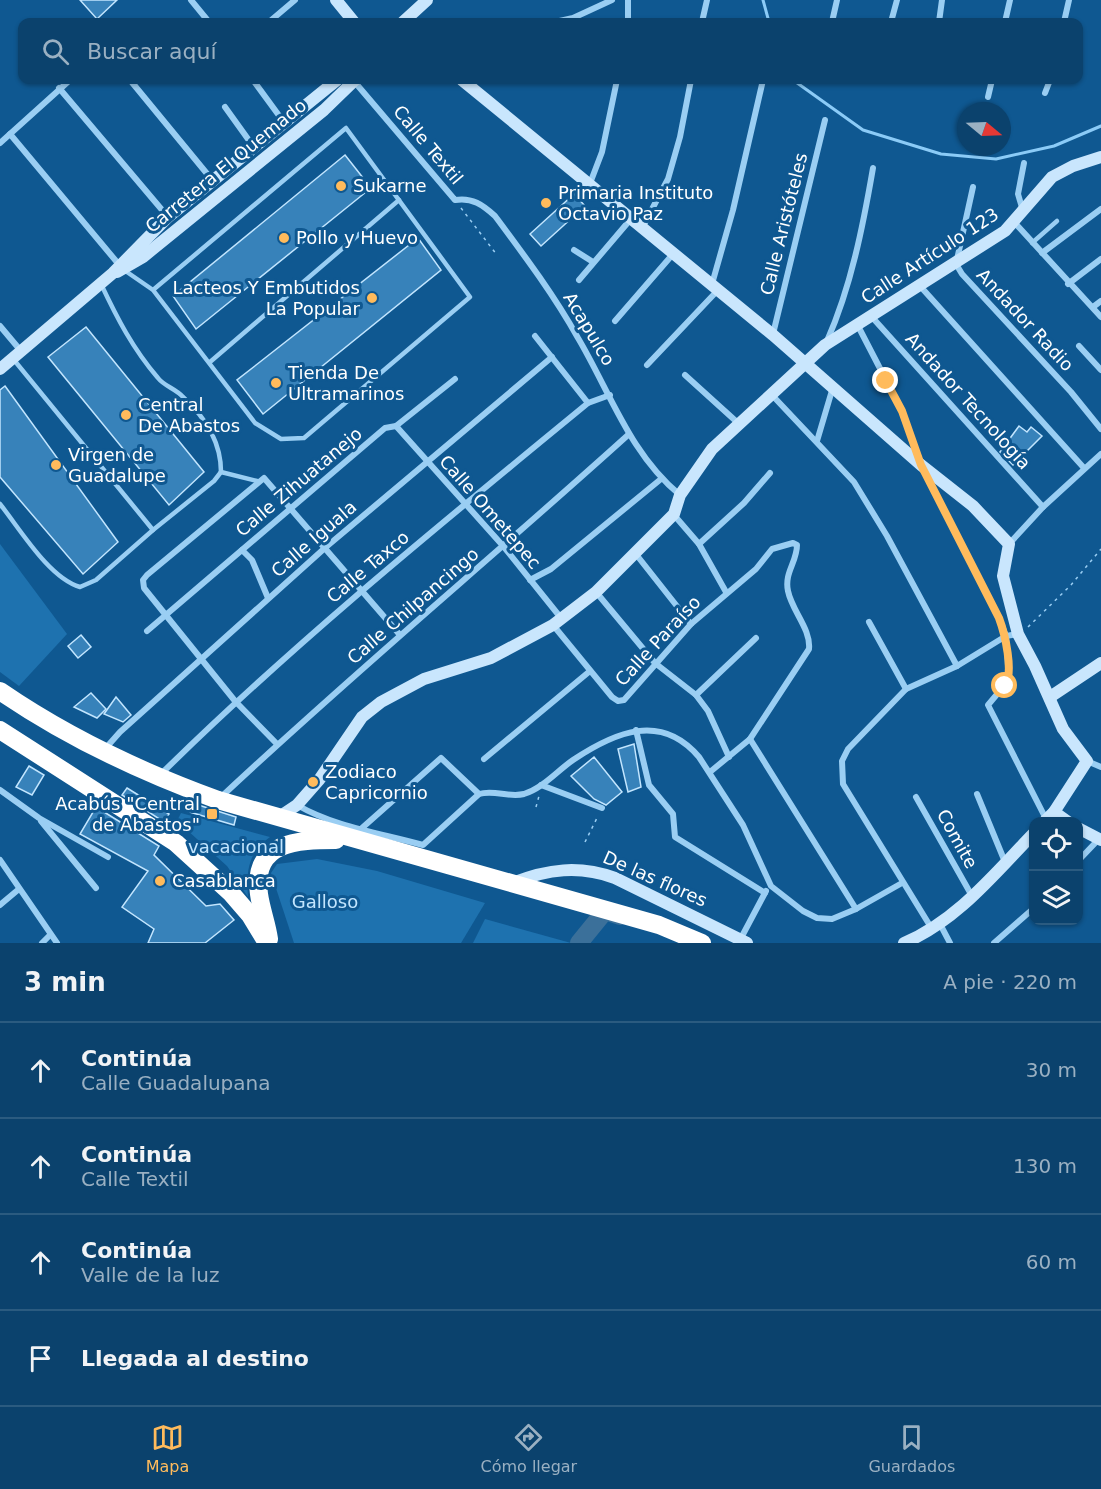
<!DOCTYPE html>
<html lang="es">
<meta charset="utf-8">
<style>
:root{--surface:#0b426d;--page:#144972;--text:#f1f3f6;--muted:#9ab0c2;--line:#2b5b80;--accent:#ffbb5c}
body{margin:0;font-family:"DejaVu Sans",sans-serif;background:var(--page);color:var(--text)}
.controls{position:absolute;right:18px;bottom:18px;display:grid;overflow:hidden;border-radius:12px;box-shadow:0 2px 4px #0004}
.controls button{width:54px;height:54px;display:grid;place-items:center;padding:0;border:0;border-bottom:2px solid var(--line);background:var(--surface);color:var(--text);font:30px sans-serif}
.compass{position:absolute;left:957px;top:102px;width:54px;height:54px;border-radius:50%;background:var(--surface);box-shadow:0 2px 4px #0004;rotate:109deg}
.stop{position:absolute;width:18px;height:18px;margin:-14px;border:4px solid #ffbb5c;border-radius:50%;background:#fff}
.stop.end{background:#ffbb5c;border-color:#fff;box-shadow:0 2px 6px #0008}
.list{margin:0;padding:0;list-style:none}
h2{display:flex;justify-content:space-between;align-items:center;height:78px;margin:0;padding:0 24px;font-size:26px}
h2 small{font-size:20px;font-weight:400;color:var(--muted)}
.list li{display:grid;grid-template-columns:39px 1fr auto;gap:18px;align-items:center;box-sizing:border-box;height:96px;padding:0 24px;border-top:2px solid var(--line)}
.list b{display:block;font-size:22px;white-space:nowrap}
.list p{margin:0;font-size:20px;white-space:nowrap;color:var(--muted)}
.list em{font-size:20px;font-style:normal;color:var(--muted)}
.icon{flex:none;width:33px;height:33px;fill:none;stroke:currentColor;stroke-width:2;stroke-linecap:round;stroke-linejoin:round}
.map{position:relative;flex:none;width:1101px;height:943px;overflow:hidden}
.search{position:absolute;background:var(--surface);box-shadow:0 2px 4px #0004;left:18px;right:18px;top:18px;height:66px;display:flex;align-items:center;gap:15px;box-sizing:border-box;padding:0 21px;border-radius:12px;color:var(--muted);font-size:22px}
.sheet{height:462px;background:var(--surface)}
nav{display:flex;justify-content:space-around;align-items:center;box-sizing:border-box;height:84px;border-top:2px solid var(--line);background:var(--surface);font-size:16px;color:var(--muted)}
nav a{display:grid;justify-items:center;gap:3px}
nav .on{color:var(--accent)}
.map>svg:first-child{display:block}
.green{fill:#1e72af}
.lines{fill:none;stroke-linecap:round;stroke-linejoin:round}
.stream{stroke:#8bcbf7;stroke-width:3}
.river{stroke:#3b709a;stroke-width:18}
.building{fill:#3782ba;stroke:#c2e5fe;stroke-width:1.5}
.path{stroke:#9acef3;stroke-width:1.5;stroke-dasharray:3 4.5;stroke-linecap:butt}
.lane{stroke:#9acef3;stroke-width:4.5}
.street{stroke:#9acef3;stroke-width:6}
.secondary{stroke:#c9e6fd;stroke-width:12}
.highway{stroke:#fff;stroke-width:18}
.route{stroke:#ffbb5c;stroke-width:8}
.poi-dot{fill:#ffbb5c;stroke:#0f5891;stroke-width:2}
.labels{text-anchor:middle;stroke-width:6;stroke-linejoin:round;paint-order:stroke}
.street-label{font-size:18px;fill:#fff;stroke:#0f5891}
.poi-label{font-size:18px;fill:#fff;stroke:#0f5891;text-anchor:start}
.park-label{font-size:18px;fill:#c2e5fe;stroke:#0f5891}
</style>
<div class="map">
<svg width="1101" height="943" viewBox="0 0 1101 943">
<rect width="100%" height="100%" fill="#0f5891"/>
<g class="green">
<polygon points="0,544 67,634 19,686 0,672"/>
<path d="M 181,813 L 270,837 C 248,852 246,872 248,897 L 227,866 L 177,821 Z"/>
<polygon points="317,859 377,871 485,903 461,943 294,943 271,873 277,864"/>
<polygon points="485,919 571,943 473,943"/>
</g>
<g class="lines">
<g class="stream">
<polyline points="763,0 769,22"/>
<polyline points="793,80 863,130 941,154 996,159 1054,146 1101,126"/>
</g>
<polyline class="river" points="579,943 605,911 620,916"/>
</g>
<g class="building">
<polygon points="80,0 117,0 97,19"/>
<polygon points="345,155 371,188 196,329 173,296"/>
<polygon points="574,194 585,206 541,246 530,234"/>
<polygon points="418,238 441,270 263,414 237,380"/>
<polygon points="86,327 204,472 169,505 48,357"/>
<polygon points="5,386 118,542 83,574 0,477 0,390"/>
<polygon points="1019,426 1027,432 1031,427 1042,436 1013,465 1000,452"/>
<polygon points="81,635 91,647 78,658 68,646"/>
<polygon points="91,693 106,709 97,718 74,707"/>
<polygon points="116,697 131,715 123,722 104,714"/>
<polygon points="634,744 641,787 628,792 618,749"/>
<polygon points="594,757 622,792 606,805 594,799 571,776"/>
<polygon points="29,766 44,775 32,795 16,787"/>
<polygon points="127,788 169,814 164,822 122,795"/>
<polygon points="189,802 236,817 234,825 186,811"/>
<polygon points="96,807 159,846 154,855 206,906 220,904 234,920 205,943 148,943 154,929 122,907 148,871 80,834"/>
</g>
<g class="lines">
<g class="path">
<polyline points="461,208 497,255"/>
<polyline points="1028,627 1071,585 1101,549"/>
<polyline points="536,807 539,796"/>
<polyline points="585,842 598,816"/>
</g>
<g class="lane">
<polyline points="1032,243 1057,221"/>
<polyline points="124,270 153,290 255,423 281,439 304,438 470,297 346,128 153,290"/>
<path d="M 101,284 C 117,318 133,349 158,378 C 164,386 176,389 183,397 C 205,417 221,442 221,472"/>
<polyline points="14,360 153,530"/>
<polyline points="210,362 399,200"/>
<polyline points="221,472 257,481"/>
<path d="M 0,504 C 20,529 49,578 80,587 L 96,580 L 153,530 L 214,481 L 221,472"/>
</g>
<g class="street">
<polyline points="191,0 209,22"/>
<polyline points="269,22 295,0"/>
<polyline points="555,22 573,18 612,0"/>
<polyline points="628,22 628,0"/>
<polyline points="702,22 707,0"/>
<polyline points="832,22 837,0"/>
<polyline points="891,22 897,0"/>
<polyline points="939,22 942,0"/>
<polyline points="1005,22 1010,0"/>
<polyline points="1064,22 1069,0"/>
<polyline points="130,80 213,181"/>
<polyline points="253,80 283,121"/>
<path d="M 353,80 L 455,200 C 472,197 483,205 495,216 C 524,255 554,295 578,338 C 610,392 630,454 680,495"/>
<polyline points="59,88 168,217"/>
<polyline points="1045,93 1050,80"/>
<polyline points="988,97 992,80"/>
<polyline points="225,107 253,146"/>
<polyline points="10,134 121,267"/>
<polyline points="0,143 70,80"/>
<polyline points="589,186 602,152 617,80"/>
<polyline points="973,187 956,264 962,274 1071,392 1101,429"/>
<polyline points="1023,211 1018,194 1024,163"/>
<polyline points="1015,223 1101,317"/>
<polyline points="642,228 668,179 680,137 691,80"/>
<polyline points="574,250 593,262"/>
<polyline points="1042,253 1101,209"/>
<polyline points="579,280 630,220"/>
<polyline points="712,284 733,210 763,80"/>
<polyline points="1068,284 1101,259"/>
<polyline points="920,286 1084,468"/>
<polyline points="1093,307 1101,301"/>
<polyline points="871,316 1043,507"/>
<polyline points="615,321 673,254"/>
<polyline points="857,324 902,411 919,459"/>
<polyline points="0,326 21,351"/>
<polyline points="773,334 825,120"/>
<polyline points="535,336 588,403"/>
<path d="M 827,341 C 851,287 863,226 873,168"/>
<polyline points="1079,346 1101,370"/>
<polyline points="647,365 718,290"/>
<polyline points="685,375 738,423"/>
<polyline points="771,394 854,482 887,536 957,666"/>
<polyline points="396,426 504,547 561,618"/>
<polyline points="817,441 833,387"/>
<polyline points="924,471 999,618 1006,636 1009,680 988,705 1046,819"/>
<polyline points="674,515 699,544 726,592"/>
<polyline points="699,544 744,503 770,473"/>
<polyline points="1009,544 1043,507 1101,454"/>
<polyline points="242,550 252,560 268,598"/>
<polyline points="635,553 691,624"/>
<polyline points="530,580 551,569 661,479"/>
<polyline points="596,592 655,663 696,695 708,711 729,757"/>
<polyline points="869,622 906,689"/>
<path d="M 553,625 L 612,697 L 618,701 L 624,700 L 691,624 L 756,569 L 772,549 L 793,543 L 797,545 C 797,562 784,573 788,591 C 792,611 811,629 809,649 L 750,739 L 710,772"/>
<polyline points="147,631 385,428 396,426 455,379"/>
<polyline points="696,695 756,638"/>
<polyline points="636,730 649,785 673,814 675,837 765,893"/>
<polyline points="750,739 856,909"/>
<polyline points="277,744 235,701 144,588 143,580 147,575 264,478 400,635"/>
<polyline points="104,750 120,732 326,547 552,357"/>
<polyline points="484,759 590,671"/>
<polyline points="1087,761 1101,767"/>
<path d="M 160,775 C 295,642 442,523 588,403 L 610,395"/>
<polyline points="541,785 602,808"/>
<polyline points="0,790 39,818 108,857"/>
<polyline points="977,794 1005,862"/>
<polyline points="916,797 972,896"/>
<path d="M 220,798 C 353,673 493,557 628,435"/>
<path d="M 297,805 C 335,827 380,833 423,845 L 479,794 C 494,789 508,798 524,794 C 543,788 557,771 573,760 C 615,732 661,712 699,757 L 743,825 L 771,886 L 803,911 L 817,918 L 832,919 L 856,909 L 902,883"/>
<polyline points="41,821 96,888"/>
<polyline points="362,828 441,758 479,794"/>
<polyline points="0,860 57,943"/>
<polyline points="1078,861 1098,840"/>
<polyline points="0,905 19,889"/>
<polyline points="940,924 950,943"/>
<polyline points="932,929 843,784 842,761 848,749 906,689 957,666 1006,636 1018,634"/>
<polyline points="740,940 766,891"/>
<polyline points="42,943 50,935"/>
<polyline points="994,943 1034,908"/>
</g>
<g class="secondary">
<polyline points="336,0 354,22"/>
<polyline points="403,22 427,0"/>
<polyline points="462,80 773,335 921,465 973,506 1009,544 1003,576 1018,634 1035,666 1063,729 1087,761 1054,812 1044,822"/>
<polyline points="117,272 143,257 324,110 355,80"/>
<polyline points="0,369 113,273 168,217 337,80"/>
<polyline points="1050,697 1101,663"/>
<polyline points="1054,812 1068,822"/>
<polyline points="279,817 297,805 319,780 362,717 381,702 424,679 491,658 553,625 596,592 674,514 680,495 712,449 825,345 1005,231 1052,177 1073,166 1101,157"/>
<polyline points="1078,828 1101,840"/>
<path d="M 512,883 C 548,869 579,865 615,878 L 747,943"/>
<path d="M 904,943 C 957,921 995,873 1034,833"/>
</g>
<g class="highway">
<path d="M 0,691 C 67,737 141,772 218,800 L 659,925 L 702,943"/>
<polyline points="0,730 176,843 231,893 250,915 267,943"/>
<path d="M 269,939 C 267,924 261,909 259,894 C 252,841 298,840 336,840"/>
</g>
</g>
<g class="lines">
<path class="route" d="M 886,381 L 902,411 L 921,465 L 999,618 C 1005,634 1014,672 1005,686"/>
</g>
<g class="poi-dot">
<circle cx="341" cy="186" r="6"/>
<circle cx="546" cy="203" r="6"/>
<circle cx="284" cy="238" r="6"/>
<circle cx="372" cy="298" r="6"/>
<circle cx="276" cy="383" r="6"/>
<circle cx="126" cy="415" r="6"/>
<circle cx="56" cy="465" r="6"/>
<circle cx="313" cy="782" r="6"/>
<rect x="206" y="808" width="12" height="12" rx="3"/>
<circle cx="160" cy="881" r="6"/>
</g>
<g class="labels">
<g class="street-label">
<text transform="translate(428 145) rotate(50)" y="6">Calle Textil</text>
<text transform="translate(226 166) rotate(-39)" y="6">Carretera El Quemado</text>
<text transform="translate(784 224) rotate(-76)" y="6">Calle Aristóteles</text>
<text transform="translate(930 256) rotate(-33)" y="6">Calle Artículo 123</text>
<text transform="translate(1025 320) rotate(47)" y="6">Andador Radio</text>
<text transform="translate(589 329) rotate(59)" y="6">Acapulco</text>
<text transform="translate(968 401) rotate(48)" y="6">Andador Tecnología</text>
<text transform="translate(299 482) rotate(-40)" y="6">Calle Zihuatanejo</text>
<text transform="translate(490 512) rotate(49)" y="6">Calle Ometepec</text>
<text transform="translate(314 539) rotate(-41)" y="6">Calle Iguala</text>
<text transform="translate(368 567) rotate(-40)" y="6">Calle Taxco</text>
<text transform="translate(413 606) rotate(-41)" y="6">Calle Chilpancingo</text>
<text transform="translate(658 641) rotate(-47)" y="6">Calle Paraíso</text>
<text transform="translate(957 839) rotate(61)" y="6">Comite</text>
<text transform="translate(655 879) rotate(24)" y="6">De las flores</text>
</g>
<g class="poi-label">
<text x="353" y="192">Sukarne</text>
<text x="558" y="199">Primaria Instituto<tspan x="558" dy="21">Octavio Paz</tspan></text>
<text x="296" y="244">Pollo y Huevo</text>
<text x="360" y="294" text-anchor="end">Lacteos Y Embutidos<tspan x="360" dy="21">La Popular</tspan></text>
<text x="288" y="379">Tienda De<tspan x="288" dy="21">Ultramarinos</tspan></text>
<text x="138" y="411">Central<tspan x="138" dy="21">De Abastos</tspan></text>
<text x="68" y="461">Virgen de<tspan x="68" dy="21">Guadalupe</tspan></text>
<text x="325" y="778">Zodiaco<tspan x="325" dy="21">Capricornio</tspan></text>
<text x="200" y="810" text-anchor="end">Acabús "Central<tspan x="200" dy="21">de Abastos"</tspan></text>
<text x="172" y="887">Casablanca</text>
</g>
<g class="park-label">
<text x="236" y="853">vacacional</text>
<text x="325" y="908">Galloso</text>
</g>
</g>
</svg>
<div class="controls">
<button><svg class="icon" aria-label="locate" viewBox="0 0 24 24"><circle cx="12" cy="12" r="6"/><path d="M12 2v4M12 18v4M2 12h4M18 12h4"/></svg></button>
<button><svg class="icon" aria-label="layers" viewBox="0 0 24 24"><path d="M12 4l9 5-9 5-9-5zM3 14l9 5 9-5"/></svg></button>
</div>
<svg class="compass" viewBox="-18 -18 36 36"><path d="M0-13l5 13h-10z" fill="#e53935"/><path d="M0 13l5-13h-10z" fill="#9ab0c2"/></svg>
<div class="stop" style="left:1005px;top:686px"></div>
<div class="stop end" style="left:886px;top:381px"></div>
<div class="search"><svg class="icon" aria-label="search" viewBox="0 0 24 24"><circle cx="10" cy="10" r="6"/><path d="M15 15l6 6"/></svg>Buscar aquí</div>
</div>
<section class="sheet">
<h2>3 min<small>A pie · 220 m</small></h2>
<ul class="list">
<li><svg class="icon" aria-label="ahead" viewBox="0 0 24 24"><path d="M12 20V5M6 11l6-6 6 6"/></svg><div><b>Continúa</b><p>Calle Guadalupana</p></div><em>30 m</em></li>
<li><svg class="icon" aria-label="ahead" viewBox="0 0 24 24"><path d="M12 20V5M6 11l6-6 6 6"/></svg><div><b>Continúa</b><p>Calle Textil</p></div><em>130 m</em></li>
<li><svg class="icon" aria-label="ahead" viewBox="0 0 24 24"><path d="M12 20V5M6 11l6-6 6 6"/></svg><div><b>Continúa</b><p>Valle de la luz</p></div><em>60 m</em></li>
<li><svg class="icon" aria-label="arrive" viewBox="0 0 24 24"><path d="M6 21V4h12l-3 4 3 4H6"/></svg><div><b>Llegada al destino</b></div></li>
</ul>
</section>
<nav>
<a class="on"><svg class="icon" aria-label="map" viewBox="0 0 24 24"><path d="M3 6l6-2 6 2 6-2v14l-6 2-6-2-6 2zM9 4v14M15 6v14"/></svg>Mapa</a>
<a><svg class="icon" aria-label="directions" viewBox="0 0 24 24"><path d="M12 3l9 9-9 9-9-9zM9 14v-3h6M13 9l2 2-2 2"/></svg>Cómo llegar</a>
<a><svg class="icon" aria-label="saved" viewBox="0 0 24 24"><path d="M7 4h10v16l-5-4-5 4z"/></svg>Guardados</a>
</nav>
